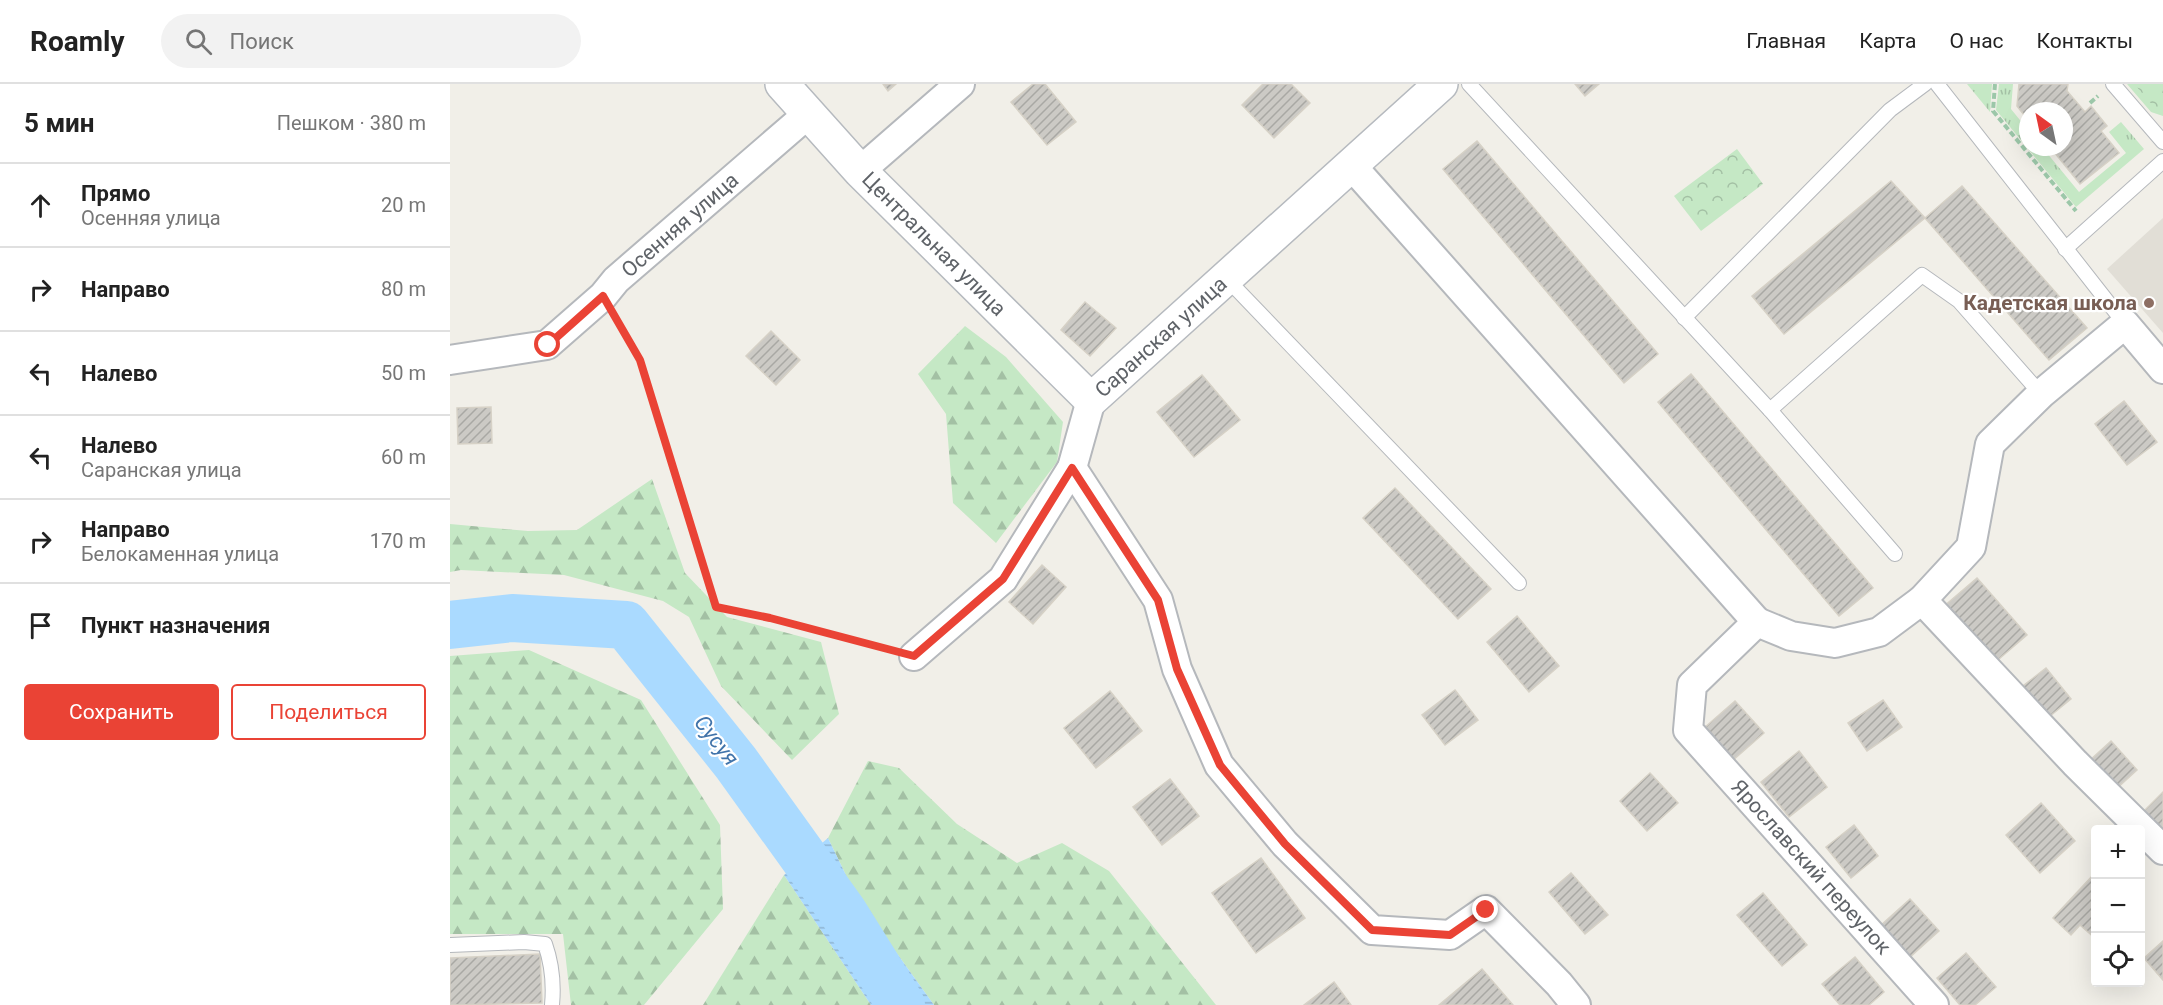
<!DOCTYPE html>
<html lang="ru">
<meta charset="utf-8">
<style>
:root{--surface:#fff;--page:#f2f2f2;--text:#222;--muted:#767676;--line:#e0e0e0;--accent:#ea4335}
body{margin:0;font-family:Roboto,sans-serif;background:var(--page);color:var(--text)}
.controls{position:absolute;right:18px;bottom:18px;display:grid;overflow:hidden;border-radius:6px;box-shadow:0 6px 24px #0002}
.controls button{width:54px;height:54px;display:grid;place-items:center;padding:0;border:0;border-bottom:2px solid var(--line);background:var(--surface);color:var(--text);font:30px sans-serif}
.compass{position:absolute;left:1569px;top:18px;width:54px;height:54px;border-radius:50%;background:var(--surface);box-shadow:0 6px 24px #0002;rotate:327deg}
.stop{position:absolute;width:18px;height:18px;margin:-14px;border:4px solid #ea4335;border-radius:50%;background:#fff}
.stop.end{background:#ea4335;border-color:#fff;box-shadow:0 2px 6px #0008}
.list{margin:0;padding:0;list-style:none}
h2{display:flex;justify-content:space-between;align-items:center;height:78px;margin:0;padding:0 24px;font-size:26px}
h2 small{font-size:20px;font-weight:400;color:var(--muted)}
.list li{display:grid;grid-template-columns:39px 1fr auto;gap:18px;align-items:center;box-sizing:border-box;height:84px;padding:0 24px;border-top:2px solid var(--line)}
.list b{display:block;font-size:22px;white-space:nowrap}
.list p{margin:0;font-size:20px;white-space:nowrap;color:var(--muted)}
.list em{font-size:20px;font-style:normal;color:var(--muted)}
.actions{display:flex;gap:12px;padding:18px 24px}
.actions a{flex:1;padding:14px 0;border:2px solid var(--accent);border-radius:6px;text-align:center;font-size:21px;color:var(--accent)}
.actions .main{background:var(--accent);color:#fff}
.icon{flex:none;width:33px;height:33px;fill:none;stroke:currentColor;stroke-width:2;stroke-linecap:round;stroke-linejoin:round}
.map{position:relative;flex:none;width:1713px;height:921px;overflow:hidden}
header{display:flex;align-items:center;gap:36px;box-sizing:border-box;height:84px;padding:0 30px;background:var(--surface);border-bottom:2px solid var(--line)}
header strong{font-size:28px}
nav{display:flex;gap:33px;margin-inline-start:auto;font-size:21px}
.search{width:420px;height:54px;background:var(--page);display:flex;align-items:center;gap:15px;box-sizing:border-box;padding:0 21px;border-radius:33px;color:var(--muted);font-size:22px}
main{display:flex}
aside{flex:1;background:var(--surface)}
.map>svg:first-child{display:block}
.education{fill:#e1ded6}
.grass{fill:url(#grass-tufts)}
.forest{fill:url(#forest-firs)}
.park{fill:url(#park-crowns)}
.water{fill:url(#water-rules)}
.lines{fill:none;stroke-linecap:round;stroke-linejoin:round}
.river{stroke:#aadaff;stroke-width:48}
.building{fill:url(#building-hatch);stroke:#d6d1c6;stroke-width:1.5}
.lane-casing{stroke:#b5b8bc;stroke-width:16}
.street-casing{stroke:#b5b8bc;stroke-width:32}
.secondary-casing{stroke:#b6babf;stroke-width:36}
.path{stroke:#9cc7a9;stroke-width:4;stroke-dasharray:6 3;stroke-linecap:butt}
.lane{stroke:#fff;stroke-width:14}
.street{stroke:#fff;stroke-width:28}
.secondary{stroke:#fff;stroke-width:33}
.route{stroke:#ea4335;stroke-width:8}
.education-dot{fill:#8d6e63;stroke:#fff;stroke-width:2}
.labels{text-anchor:middle;stroke-width:4.5;stroke-linejoin:round;paint-order:stroke}
.street-label{font-size:21px;fill:#5f6368;stroke:#fff}
.education-label{font-size:21px;font-weight:bold;fill:#785e54;stroke:#fff;text-anchor:end}
.water-label{font-size:22px;font-style:italic;fill:#4174aa;stroke:#fff}
</style>
<header>
<strong>Roamly</strong>
<div class="search"><svg class="icon" aria-label="search" viewBox="0 0 24 24"><circle cx="10" cy="10" r="6"/><path d="M15 15l6 6"/></svg>Поиск</div>
<nav><a>Главная</a><a>Карта</a><a>О нас</a><a>Контакты</a></nav>
</header>
<main>
<aside>
<h2>5 мин<small>Пешком · 380 m</small></h2>
<ul class="list">
<li><svg class="icon" aria-label="ahead" viewBox="0 0 24 24"><path d="M12 20V5M6 11l6-6 6 6"/></svg><div><b>Прямо</b><p>Осенняя улица</p></div><em>20 m</em></li>
<li><svg class="icon" aria-label="right" viewBox="0 0 24 24"><path d="M7 20v-9h11M14 6l5 5-5 5"/></svg><div><b>Направо</b></div><em>80 m</em></li>
<li><svg class="icon" aria-label="left" viewBox="0 0 24 24"><path d="M17 20v-9H6M10 6l-5 5 5 5"/></svg><div><b>Налево</b></div><em>50 m</em></li>
<li><svg class="icon" aria-label="left" viewBox="0 0 24 24"><path d="M17 20v-9H6M10 6l-5 5 5 5"/></svg><div><b>Налево</b><p>Саранская улица</p></div><em>60 m</em></li>
<li><svg class="icon" aria-label="right" viewBox="0 0 24 24"><path d="M7 20v-9h11M14 6l5 5-5 5"/></svg><div><b>Направо</b><p>Белокаменная улица</p></div><em>170 m</em></li>
<li><svg class="icon" aria-label="arrive" viewBox="0 0 24 24"><path d="M6 21V4h12l-3 4 3 4H6"/></svg><div><b>Пункт назначения</b></div></li>
</ul>
<div class="actions"><a class="main">Сохранить</a><a>Поделиться</a></div>
</aside>
<div class="map">
<svg width="1713" height="921" viewBox="0 0 1713 921">
<defs>
<pattern id="grass-tufts" width="24" height="20" patternUnits="userSpaceOnUse" patternTransform="scale(1.5)"><rect width="24" height="20" fill="#c5e8c5"/><path d="M3 7l-1-3M5 7V3M7 7l1-3M15 17l-1-3M17 17v-4M19 17l1-3" fill="none" stroke="#a3c0a4"/></pattern>
<pattern id="forest-firs" width="22" height="20" patternUnits="userSpaceOnUse" patternTransform="scale(1.5)"><rect width="22" height="20" fill="#c5e8c5"/><path d="M5 1l3.5 6h-7zM16 11l3.5 6h-7z" fill="#a3c0a4"/></pattern>
<pattern id="park-crowns" width="20" height="18" patternUnits="userSpaceOnUse" patternTransform="scale(1.5)"><rect width="20" height="18" fill="#c5e8c5"/><path d="M2 6a3 3 0 1 1 6 0M12 15a3 3 0 1 1 6 0" fill="none" stroke="#a3c0a4"/></pattern>
<pattern id="water-rules" width="6" height="5" patternUnits="userSpaceOnUse" patternTransform="scale(1.5)"><rect width="6" height="5" fill="#aadaff"/><path d="M0 2.5h6" fill="none" stroke="#8eb4d2"/></pattern>
<pattern id="building-hatch" width="6" height="6" patternUnits="userSpaceOnUse" patternTransform="scale(1.5)"><rect width="6" height="6" fill="#cccac5"/><path d="M-1 1l2-2M0 6l6-6M5 7l2-2" fill="none" stroke="#a9a8a4"/></pattern>
</defs>
<rect width="100%" height="100%" fill="#f1efe8"/>
<polygon class="education" points="1713,134 1713,249 1657,185"/>
<g class="grass">
<polygon points="1517,0 1542,0 1540,28"/>
<polygon points="1549,0 1563,0 1561,25 1578,46 1578,63 1592,63 1629,108 1676,69 1659,48 1671,38 1694,65 1626,123 1546,26"/>
<polygon points="1677,0 1713,0 1713,32 1701,28"/>
</g>
<g class="forest">
<polygon points="515,242 556,273 613,338 607,378 546,459 503,419 496,330 468,290"/>
<polygon points="202,395 235,489 277,533 371,558 389,630 342,676 271,602 239,533 213,517 114,491 11,486 0,488 0,440 78,447 127,446"/>
<polygon points="79,566 191,616 270,741 273,825 194,921 121,921 113,850 0,850 0,572"/>
<polygon points="418,677 449,684 507,740 567,779 612,759 659,787 766,921 484,921 407,814 378,754"/>
<polygon points="334,791 421,921 253,921"/>
</g>
<g class="park">
<polygon points="1689,0 1713,0 1713,27 1705,24 1686,2"/>
<polygon points="1287,65 1313,100 1251,147 1224,112"/>
</g>
<polygon class="water" points="378,754 407,814 484,921 421,921 334,791"/>
<g class="lines">
<polyline class="river" points="0,541 62,534 176,541 286,679 393,828 451,921"/>
</g>
<g class="building">
<polygon points="433,0 446,0 438,7"/>
<polygon points="583,0 595,0 626,38 597,61 561,18"/>
<polygon points="813,0 841,0 860,19 824,54 792,21"/>
<polygon points="1125,0 1149,0 1135,12"/>
<polygon points="1569,0 1618,0 1617,7 1635,28 1641,22 1657,42 1651,47 1669,69 1630,100 1600,63 1614,63 1614,27 1578,27 1578,36 1567,22"/>
<polygon points="1027,57 1208,270 1174,299 993,85"/>
<polygon points="1441,97 1475,134 1334,250 1302,212"/>
<polygon points="1512,102 1637,244 1599,276 1475,134"/>
<polygon points="635,218 666,244 640,272 611,246"/>
<polygon points="321,247 350,276 326,301 296,272"/>
<polygon points="1241,290 1423,504 1389,532 1208,318"/>
<polygon points="752,291 790,336 744,373 707,328"/>
<polygon points="1674,317 1707,358 1677,381 1645,340"/>
<polygon points="41,323 42,359 8,360 7,324"/>
<polygon points="945,404 1041,505 1008,535 913,434"/>
<polygon points="592,481 616,503 583,540 559,518"/>
<polygon points="1527,494 1577,551 1542,581 1493,523"/>
<polygon points="1067,532 1109,582 1079,608 1037,558"/>
<polygon points="1596,584 1621,615 1594,637 1569,605"/>
<polygon points="1005,606 1028,636 995,661 972,631"/>
<polygon points="660,607 692,647 646,684 614,644"/>
<polygon points="1433,616 1452,643 1417,667 1398,639"/>
<polygon points="1285,617 1314,649 1282,677 1253,645"/>
<polygon points="1661,657 1687,686 1664,707 1638,678"/>
<polygon points="1349,667 1377,703 1339,733 1311,698"/>
<polygon points="1200,689 1228,719 1197,747 1170,717"/>
<polygon points="720,695 749,732 712,761 683,723"/>
<polygon points="1713,708 1713,765 1685,736"/>
<polygon points="1591,719 1625,757 1590,789 1556,751"/>
<polygon points="1404,741 1428,772 1401,794 1376,763"/>
<polygon points="811,774 855,834 806,869 762,809"/>
<polygon points="1646,788 1646,855 1630,841 1621,851 1603,834"/>
<polygon points="1121,789 1158,831 1135,850 1099,808"/>
<polygon points="1313,809 1357,861 1332,882 1287,831"/>
<polygon points="1460,815 1489,847 1459,874 1430,842"/>
<polygon points="1713,857 1713,896 1694,874"/>
<polygon points="1516,869 1546,903 1525,921 1510,921 1487,894"/>
<polygon points="90,870 92,919 0,921 0,874"/>
<polygon points="1405,873 1434,908 1419,921 1390,921 1372,900"/>
<polygon points="1032,885 1063,921 989,921"/>
<polygon points="884,898 901,921 854,921"/>
</g>
<g class="lines">
<defs>
<g id="lane">
<polyline points="1019,0 1320,326 1445,470"/>
<polyline points="1487,0 1675,240"/>
<polyline points="1663,0 1713,58"/>
<polyline points="1615,165 1713,77"/>
<polyline points="776,194 1069,499"/>
<polyline points="1234,234 1440,26 1475,0"/>
<polyline points="1320,326 1472,191 1509,217 1591,310"/>
<path d="M 0,861 L 74,858 L 95,860 C 102,880 104,900 102,921"/>
</g>
<g id="street">
<polyline points="901,81 1307,538"/>
<polyline points="410,87 510,0"/>
<polyline points="0,276 97,261 153,212 166,196 358,30"/>
<polyline points="622,384 708,516 727,585 769,681 835,760 922,846 1000,851 1036,826 1109,900 1126,921"/>
<polyline points="1472,516 1625,679 1713,766"/>
<polyline points="464,572 553,495 622,384 641,316"/>
<polyline points="1484,921 1238,646 1242,601 1307,538 1341,552 1385,559 1429,548 1472,516 1521,463 1540,360 1591,310 1675,240 1713,285"/>
</g>
<polyline id="secondary" points="332,0 410,87 641,316 991,0"/>
</defs>
<use href="#lane" class="lane-casing"/>
<use href="#street" class="street-casing"/>
<use href="#secondary" class="secondary-casing"/>
<g class="path">
<polyline points="1545,0 1543,27 1626,127"/>
<polyline points="1640,19 1648,12"/>
<polyline points="167,236 190,276 266,523 320,534 438,565"/>
</g>
<use href="#lane" class="lane"/>
<use href="#street" class="street"/>
<use href="#secondary" class="secondary"/>
</g>
<g class="lines">
<polyline class="route" points="98,261 153,212 190,276 266,523 320,534 464,572 553,495 622,384 708,516 727,585 770,681 835,760 922,846 1000,851 1036,826"/>
</g>
<circle class="education-dot" cx="1699" cy="219" r="6"/>
<g class="labels">
<g class="street-label">
<text transform="translate(230 141) rotate(-41)" y="7">Осенняя улица</text>
<text transform="translate(484 160) rotate(45)" y="7">Центральная улица</text>
<text transform="translate(711 253) rotate(-42)" y="7">Саранская улица</text>
<text transform="translate(1361 783) rotate(48)" y="7">Ярославский переулок</text>
</g>
<g class="education-label">
<text x="1687" y="226">Кадетская школа</text>
</g>
<g class="water-label">
<text transform="translate(267 656) rotate(52)" y="8">Сусуя</text>
</g>
</g>
</svg>
<div class="controls">
<button>+</button>
<button>−</button>
<button><svg class="icon" aria-label="locate" viewBox="0 0 24 24"><circle cx="12" cy="12" r="6"/><path d="M12 2v4M12 18v4M2 12h4M18 12h4"/></svg></button>
</div>
<svg class="compass" viewBox="-18 -18 36 36"><path d="M0-13l5 13h-10z" fill="#e53935"/><path d="M0 13l5-13h-10z" fill="#767676"/></svg>
<div class="stop" style="left:98px;top:261px"></div>
<div class="stop end" style="left:1036px;top:826px"></div>
</div>
</main>
